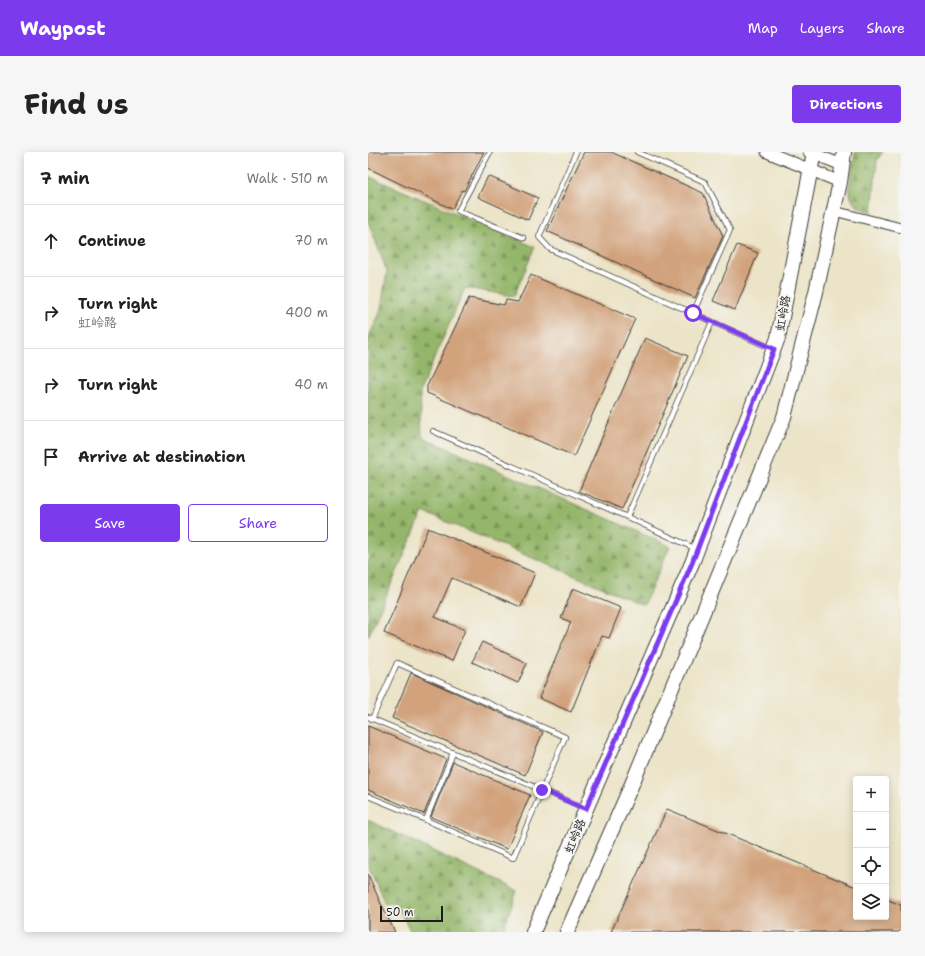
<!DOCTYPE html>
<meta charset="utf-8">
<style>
:root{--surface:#fff;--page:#f6f6f6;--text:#222;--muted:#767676;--line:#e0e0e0;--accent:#7c3aed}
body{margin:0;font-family:"Shantell Sans","LXGW WenKai TC",sans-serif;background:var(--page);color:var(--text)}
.controls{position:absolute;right:12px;bottom:12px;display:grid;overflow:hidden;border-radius:4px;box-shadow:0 2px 10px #0003}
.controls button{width:36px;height:36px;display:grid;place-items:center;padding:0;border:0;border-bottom:1px solid var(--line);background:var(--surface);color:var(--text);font:20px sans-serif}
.scale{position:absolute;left:12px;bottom:10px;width:63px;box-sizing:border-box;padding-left:4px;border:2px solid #1c1c1c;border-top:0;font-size:11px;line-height:14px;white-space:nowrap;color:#1c1c1c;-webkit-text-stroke:3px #f6f6f2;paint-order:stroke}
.stop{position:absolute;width:12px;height:12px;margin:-9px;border:3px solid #7c3aed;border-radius:50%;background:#fff}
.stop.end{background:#7c3aed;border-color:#fff;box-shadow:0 1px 4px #0008}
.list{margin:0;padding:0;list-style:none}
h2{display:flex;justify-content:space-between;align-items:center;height:52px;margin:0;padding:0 16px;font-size:17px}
h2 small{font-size:13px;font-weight:400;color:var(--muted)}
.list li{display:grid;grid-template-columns:26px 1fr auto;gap:12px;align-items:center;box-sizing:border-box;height:72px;padding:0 16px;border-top:1px solid var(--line)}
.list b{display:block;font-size:15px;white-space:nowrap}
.list p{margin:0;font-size:13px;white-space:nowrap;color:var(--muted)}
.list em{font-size:13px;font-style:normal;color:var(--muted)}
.actions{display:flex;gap:8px;padding:12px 16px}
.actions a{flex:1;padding:9px 0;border:1px solid var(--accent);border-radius:4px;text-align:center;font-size:14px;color:var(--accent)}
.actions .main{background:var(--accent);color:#fff}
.icon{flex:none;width:22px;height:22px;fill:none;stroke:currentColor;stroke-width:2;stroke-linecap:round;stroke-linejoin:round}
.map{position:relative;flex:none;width:533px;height:780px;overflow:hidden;border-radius:4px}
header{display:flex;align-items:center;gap:24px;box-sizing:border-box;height:56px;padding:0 20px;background:var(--accent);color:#fff}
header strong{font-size:19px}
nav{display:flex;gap:22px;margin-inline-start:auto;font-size:14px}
.intro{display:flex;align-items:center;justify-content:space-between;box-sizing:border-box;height:96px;padding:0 24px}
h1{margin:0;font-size:28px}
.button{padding:10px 18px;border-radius:4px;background:var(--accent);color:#fff;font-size:14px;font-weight:700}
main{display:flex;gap:24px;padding:0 24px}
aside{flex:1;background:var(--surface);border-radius:4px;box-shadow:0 2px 10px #0003}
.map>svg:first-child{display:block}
.forest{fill:url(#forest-firs);stroke:#586943}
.building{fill:#d1a27c}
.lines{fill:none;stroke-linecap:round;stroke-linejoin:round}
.service-casing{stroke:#3b3a36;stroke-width:6}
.minor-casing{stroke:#3b3a36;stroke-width:11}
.tertiary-casing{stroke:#3b3a36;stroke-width:13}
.primary-casing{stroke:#3b3a36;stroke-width:16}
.service{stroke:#fff;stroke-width:4.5}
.minor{stroke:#fff;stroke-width:9}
.tertiary{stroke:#fff;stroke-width:11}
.primary{stroke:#fff;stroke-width:14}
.route{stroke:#7c3aed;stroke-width:5}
.labels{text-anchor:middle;stroke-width:4;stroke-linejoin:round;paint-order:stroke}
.street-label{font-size:12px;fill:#1c1c1c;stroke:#f6f6f2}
</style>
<header>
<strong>Waypost</strong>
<nav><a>Map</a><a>Layers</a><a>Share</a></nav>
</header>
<div class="intro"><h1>Find us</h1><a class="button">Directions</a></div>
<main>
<aside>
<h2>7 min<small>Walk · 510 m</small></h2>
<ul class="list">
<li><svg class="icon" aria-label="ahead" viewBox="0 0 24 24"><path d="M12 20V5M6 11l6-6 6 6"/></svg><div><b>Continue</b></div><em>70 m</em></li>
<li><svg class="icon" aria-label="right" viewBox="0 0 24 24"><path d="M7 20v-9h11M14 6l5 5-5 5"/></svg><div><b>Turn right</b><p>虹岭路</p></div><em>400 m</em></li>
<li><svg class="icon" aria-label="right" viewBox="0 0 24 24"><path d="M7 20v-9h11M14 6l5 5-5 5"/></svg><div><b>Turn right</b></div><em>40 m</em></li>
<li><svg class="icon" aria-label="arrive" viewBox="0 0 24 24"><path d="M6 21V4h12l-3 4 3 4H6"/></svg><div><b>Arrive at destination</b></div></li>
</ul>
<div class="actions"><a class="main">Save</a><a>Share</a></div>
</aside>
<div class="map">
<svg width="533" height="780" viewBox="0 0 533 780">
<defs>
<pattern id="forest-firs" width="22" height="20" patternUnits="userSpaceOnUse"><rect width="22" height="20" fill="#94b66a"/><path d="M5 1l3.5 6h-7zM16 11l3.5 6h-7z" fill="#789356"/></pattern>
</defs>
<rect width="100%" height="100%" fill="#f6f6f2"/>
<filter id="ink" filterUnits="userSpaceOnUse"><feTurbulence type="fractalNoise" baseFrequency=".025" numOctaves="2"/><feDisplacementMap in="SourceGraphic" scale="8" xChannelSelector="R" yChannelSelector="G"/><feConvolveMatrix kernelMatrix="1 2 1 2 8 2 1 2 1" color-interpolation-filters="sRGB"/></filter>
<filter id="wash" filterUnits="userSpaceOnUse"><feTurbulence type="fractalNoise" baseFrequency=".012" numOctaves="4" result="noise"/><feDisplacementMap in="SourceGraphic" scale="16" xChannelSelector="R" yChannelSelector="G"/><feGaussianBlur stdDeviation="0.9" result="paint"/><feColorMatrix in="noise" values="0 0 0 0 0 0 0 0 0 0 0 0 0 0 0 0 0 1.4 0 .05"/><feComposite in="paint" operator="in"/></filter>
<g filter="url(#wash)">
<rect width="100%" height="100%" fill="#ece4c8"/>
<g class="forest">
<path d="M 487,0 L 515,0 L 509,8 L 504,60 C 470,53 484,26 487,0 Z"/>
<polygon points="0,24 167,95 146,144 97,136 52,239 54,285 302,394 276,453 55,360 0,485 0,186 12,161 19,120 0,69"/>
<polygon points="0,668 149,739 134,780 43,780 27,750 17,752 0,712"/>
</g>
<g id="blocks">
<g class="building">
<polygon points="0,0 116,0 96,39 94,38 84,57 0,16"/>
<polygon points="216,0 243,0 335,41 355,84 327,146 179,79"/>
<polygon points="120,24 170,46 160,68 110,45"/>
<polygon points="369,93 390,101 367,158 345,149"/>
<polygon points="163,123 267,167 206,304 59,241 59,234 101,146 136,153 138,148 150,150"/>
<polygon points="277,186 320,204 254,357 211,339"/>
<polygon points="60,376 167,421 153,455 84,426 67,465 97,478 84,509 16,481"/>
<polygon points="205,436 253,456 241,486 234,484 203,560 171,546 203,470 193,466"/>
<polygon points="114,490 159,511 150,531 104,510"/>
<polygon points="43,521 175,580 157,623 24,566"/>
<polygon points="0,574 78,607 56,662 0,638"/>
<polygon points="85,610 162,643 139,697 63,665"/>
<polygon points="299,657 488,735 488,765 518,765 518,747 533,753 533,780 243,780"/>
<polygon points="0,722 13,752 27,780 0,780"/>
</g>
</g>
</g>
<g filter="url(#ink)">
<use href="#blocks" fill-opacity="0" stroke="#3b3a36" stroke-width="1"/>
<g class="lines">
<defs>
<g id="service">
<polyline points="122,0 90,59 156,86"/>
<polyline points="208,0 171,85 182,97 405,197"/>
<polyline points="269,0 337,30 362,78 325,161"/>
<polyline points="65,279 259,365 344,170"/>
<polyline points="259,365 328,397"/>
<polyline points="0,565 217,656"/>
<polyline points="4,567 29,511 197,585 145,706 58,668"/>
<polyline points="0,644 58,668 85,601"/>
</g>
<polyline id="minor" points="466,59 533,76"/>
<g id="tertiary">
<polyline points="399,0 472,30"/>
<polyline points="441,0 474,13"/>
</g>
<g id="primary">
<polyline points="165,780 324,411 410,186 446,0"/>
<polyline points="199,780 264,632 416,265 448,140 472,30 476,0"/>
</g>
</defs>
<use href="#service" class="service-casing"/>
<use href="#minor" class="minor-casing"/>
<use href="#tertiary" class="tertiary-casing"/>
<use href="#primary" class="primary-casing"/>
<use href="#service" class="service"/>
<use href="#minor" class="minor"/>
<use href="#tertiary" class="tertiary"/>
<use href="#primary" class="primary"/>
</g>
</g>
<g class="lines" filter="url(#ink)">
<polyline class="route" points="174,638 218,657 324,411 406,197 325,161"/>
</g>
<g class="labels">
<g class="street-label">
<text transform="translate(415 161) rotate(-80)" y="4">虹岭路</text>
<text transform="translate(207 684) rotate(-67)" y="4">虹岭路</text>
</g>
</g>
</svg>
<div class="controls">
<button>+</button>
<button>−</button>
<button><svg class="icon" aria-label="locate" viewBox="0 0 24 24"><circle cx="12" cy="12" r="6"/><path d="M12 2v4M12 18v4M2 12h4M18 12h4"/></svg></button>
<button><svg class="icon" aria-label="layers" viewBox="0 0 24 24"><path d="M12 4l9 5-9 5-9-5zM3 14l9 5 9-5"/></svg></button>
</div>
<div class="scale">50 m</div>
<div class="stop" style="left:325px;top:161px"></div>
<div class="stop end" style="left:174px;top:638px"></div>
</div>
</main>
